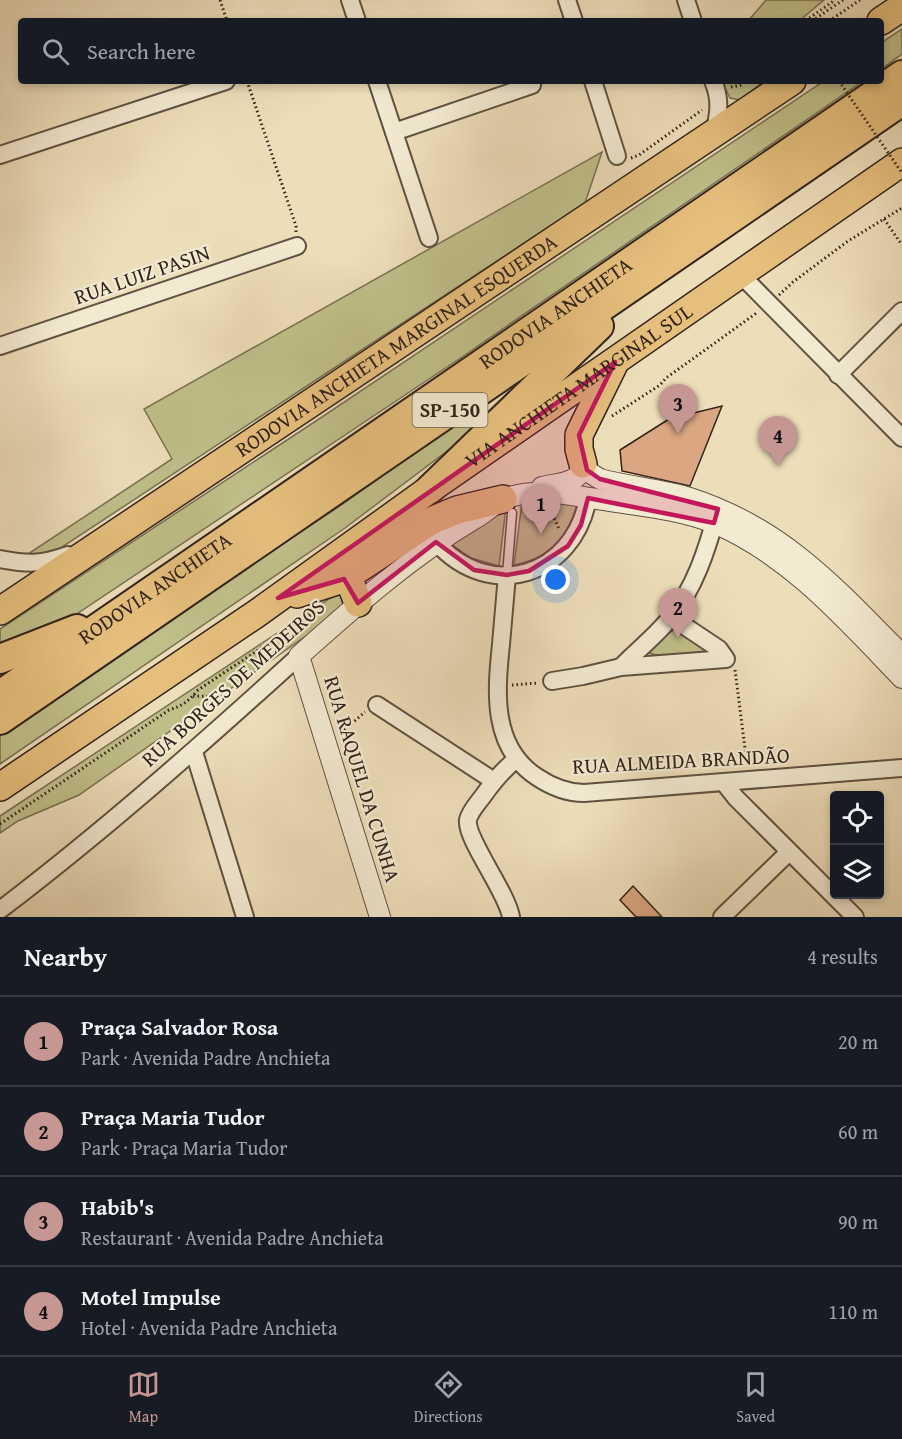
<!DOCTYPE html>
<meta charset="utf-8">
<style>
:root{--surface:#171b24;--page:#242831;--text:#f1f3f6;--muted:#9ea1a6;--line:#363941;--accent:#c59692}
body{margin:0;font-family:"Gentium Book Plus",serif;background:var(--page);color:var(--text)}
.controls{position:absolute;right:18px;bottom:18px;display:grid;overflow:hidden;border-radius:6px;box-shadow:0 3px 9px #0003}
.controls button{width:54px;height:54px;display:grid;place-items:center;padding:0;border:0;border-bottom:2px solid var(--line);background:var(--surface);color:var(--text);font:30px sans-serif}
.you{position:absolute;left:556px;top:580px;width:21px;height:21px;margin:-15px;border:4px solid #fff;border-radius:50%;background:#1a73e8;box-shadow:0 0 0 9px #1a73e833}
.badge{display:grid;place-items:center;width:39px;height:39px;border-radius:50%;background:var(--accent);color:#111;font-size:20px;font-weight:700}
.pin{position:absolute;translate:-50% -50px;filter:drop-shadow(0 2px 3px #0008)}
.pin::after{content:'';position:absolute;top:32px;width:21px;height:18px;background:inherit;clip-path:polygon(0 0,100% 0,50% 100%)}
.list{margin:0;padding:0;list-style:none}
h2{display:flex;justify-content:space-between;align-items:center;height:78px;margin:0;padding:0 24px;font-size:26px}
h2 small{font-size:20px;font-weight:400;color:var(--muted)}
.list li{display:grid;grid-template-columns:39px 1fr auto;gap:18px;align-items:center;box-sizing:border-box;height:90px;padding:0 24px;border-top:2px solid var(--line)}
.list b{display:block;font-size:22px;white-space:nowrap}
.list p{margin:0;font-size:20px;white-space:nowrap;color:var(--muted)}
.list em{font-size:20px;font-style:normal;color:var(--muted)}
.icon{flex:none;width:33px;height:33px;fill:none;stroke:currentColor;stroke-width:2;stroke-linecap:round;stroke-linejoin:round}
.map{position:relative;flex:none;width:902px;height:917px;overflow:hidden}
.search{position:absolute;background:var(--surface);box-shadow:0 3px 9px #0003;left:18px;right:18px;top:18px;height:66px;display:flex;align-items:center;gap:15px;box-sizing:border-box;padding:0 21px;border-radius:6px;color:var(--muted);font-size:22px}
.sheet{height:438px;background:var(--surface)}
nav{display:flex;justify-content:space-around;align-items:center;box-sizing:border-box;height:84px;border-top:2px solid var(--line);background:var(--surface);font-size:16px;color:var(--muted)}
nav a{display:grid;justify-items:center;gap:3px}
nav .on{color:var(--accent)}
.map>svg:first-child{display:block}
.green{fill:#c0bf8a;stroke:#787152;stroke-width:1.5}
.building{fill:#daa782;stroke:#312319;stroke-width:1.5}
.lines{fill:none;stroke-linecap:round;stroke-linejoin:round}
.service-casing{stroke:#605241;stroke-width:11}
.minor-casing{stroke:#605241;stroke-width:20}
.tertiary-casing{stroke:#605241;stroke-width:22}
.trunk-casing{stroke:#312319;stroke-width:30}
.motorway-casing{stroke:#312319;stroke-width:32}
.path{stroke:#312319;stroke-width:3;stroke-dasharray:1.5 3;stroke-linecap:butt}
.service{stroke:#f3ead2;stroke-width:8}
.minor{stroke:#f3ead2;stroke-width:16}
.tertiary{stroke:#f3ead2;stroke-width:20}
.trunk{stroke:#e6bf7d;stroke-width:27}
.motorway{stroke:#e6bf7d;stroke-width:28}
.path-bridge{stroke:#312319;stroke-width:3;stroke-dasharray:1.5 3;stroke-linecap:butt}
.marked{fill:#c2185b;fill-opacity:0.2;stroke:#c2185b;stroke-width:4.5;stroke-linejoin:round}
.labels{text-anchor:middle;stroke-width:4.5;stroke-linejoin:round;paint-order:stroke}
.shield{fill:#f3ead2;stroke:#6b5f50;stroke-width:1.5}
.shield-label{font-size:20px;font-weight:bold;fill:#312319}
.street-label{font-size:21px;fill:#312319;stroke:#f3ead2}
</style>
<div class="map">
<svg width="902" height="917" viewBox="0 0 902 917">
<rect width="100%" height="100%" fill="#eddeba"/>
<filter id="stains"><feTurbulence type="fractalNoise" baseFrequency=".00333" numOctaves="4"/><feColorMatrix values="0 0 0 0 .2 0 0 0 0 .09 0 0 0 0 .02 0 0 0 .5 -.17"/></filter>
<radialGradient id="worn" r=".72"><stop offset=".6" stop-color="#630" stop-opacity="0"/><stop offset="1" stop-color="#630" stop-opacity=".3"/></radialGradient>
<g class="green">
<polygon points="766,0 824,0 799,21 748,21"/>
<polygon points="902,29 902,54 881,69 881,43"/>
<polygon points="722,81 764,81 740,100 730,98"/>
<polygon points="824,81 863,81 459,359 51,631 0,647 0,629 322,417"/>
<polygon points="602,152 585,203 53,553 22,558 172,459 144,409"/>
<polygon points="496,409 483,424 345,528 0,764 0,735 224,582 334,510 447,430"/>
<path d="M 522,502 L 577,505 C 567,539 550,558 514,565 Z"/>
<polygon points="506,507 499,566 471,558 451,544"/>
<polygon points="338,593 344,596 346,603 313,631 79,795 18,821 0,833 0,816"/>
<path d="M 678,627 L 712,650 L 708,654 C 685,656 664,661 643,650 Z"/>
</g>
<g class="building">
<polygon points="722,406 690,486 622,471 620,450 669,419"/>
<polygon points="633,886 662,917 636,917 620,900"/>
</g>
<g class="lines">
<defs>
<polyline id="service" points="507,575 512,513"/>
<g id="minor">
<polyline points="350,0 357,21"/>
<polyline points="567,0 574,21"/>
<polyline points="686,0 693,21"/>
<polyline points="377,81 429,238"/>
<polyline points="593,81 617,156"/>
<path d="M 713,81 C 721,99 719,114 714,133"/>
<polyline points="394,132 532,85"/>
<polyline points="0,155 226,81"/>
<polyline points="740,274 902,438"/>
<polyline points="0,346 297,246"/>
<polyline points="838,375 902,311"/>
<path d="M 436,542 C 490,603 574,576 588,498"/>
<path d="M 0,559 C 27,564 41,565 68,555"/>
<path d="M 507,575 C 505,598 503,621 501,644 C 496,692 491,747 537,777 C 552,787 567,793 584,793 L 902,768"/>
<path d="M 621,667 C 637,650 656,636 670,618 C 695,588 707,549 717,513"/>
<polyline points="552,681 583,676 621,667 726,659 719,649 671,617"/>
<polyline points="377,705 494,781"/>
<polyline points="194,752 245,917"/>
<polyline points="725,784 736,798 855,917"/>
<path d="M 0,910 C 104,831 202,744 299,656"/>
<path d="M 511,917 C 507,892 465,838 468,820 C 470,811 478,803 483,796 C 493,782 503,769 517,759"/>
<polyline points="722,917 789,852"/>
</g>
<g id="tertiary">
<path d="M 583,464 L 590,473 L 600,479 C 629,487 660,489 690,498 C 783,528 836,588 902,655"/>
<path d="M 542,487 C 558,483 581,484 583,464"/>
<path d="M 380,917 L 299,656 C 355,606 409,558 474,519 C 484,514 494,503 504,499 C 534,487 572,495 603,500 C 639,506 679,509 714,523 C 790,555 846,620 902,678"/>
</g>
<g id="trunk">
<polyline points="881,21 902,7"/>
<polyline points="583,464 579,449 579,435 613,366"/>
<polyline points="343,579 352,587 358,603"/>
<polyline points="297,594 343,579 431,521 457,510 503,499"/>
<path id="s1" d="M 0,611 L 792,81"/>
<path id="s2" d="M 0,787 L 256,614 L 430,489 L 902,162"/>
</g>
<g id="motorway">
<polyline points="430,489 599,326"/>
<polyline points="0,659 77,629"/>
<path id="s3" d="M 0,695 L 902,75"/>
<polyline points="0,720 902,101"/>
</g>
</defs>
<use href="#service" class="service-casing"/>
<use href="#minor" class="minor-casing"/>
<use href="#tertiary" class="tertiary-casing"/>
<use href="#trunk" class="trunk-casing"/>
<use href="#motorway" class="motorway-casing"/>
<g class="path">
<polyline points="220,0 227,21"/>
<polyline points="810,21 808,19 835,0"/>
<polyline points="812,21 843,0"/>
<polyline points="829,21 860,0"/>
<polyline points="247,81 296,226 296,233"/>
<polyline points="731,87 742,85 746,81"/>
<polyline points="631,158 639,155 702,110"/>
<polyline points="884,219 902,245"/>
<polyline points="779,295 793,282 848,241 902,208"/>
<polyline points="612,416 660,385 666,378 758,312"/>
<polyline points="551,510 559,529"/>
<polyline points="735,670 747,764"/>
<polyline points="512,685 538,683"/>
<polyline points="193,696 230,697"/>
<polyline points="341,733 365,712"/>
<path d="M 0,824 L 169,710 C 182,706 189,701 198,690 L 318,610"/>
</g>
<use href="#service" class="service"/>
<use href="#minor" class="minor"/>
<use href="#tertiary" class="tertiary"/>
<use href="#trunk" class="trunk"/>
<use href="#motorway" class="motorway"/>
<polyline class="path-bridge" points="839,81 902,173"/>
</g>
<path class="marked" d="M 615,362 L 579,435 L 587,470 L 600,479 L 718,509 L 714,523 L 588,498 L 581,525 L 568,546 L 529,571 L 507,575 L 474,570 L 436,542 L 358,603 L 344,579 L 278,598 Z"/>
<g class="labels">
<rect class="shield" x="412.5" y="393" width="75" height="34" rx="4.5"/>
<g class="shield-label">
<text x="450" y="417">SP-150</text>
</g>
<g class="street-label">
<text transform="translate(142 275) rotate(-19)" y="7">RUA LUIZ PASIN</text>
<text dy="7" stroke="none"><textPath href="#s3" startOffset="674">RODOVIA ANCHIETA</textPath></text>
<text dy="7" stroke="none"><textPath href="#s1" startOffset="477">RODOVIA ANCHIETA MARGINAL ESQUERDA</textPath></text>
<text dy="7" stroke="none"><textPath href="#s2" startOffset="704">VIA ANCHIETA MARGINAL SUL</textPath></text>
<text dy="7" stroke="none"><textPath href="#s3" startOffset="188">RODOVIA ANCHIETA</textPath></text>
<text transform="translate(233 683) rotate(-42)" y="7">RUA BORGES DE MEDEIROS</text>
<text transform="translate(681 761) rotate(-3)" y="7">RUA ALMEIDA BRANDÃO</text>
<text transform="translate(362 779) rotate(73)" y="7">RUA RAQUEL DA CUNHA</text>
</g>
</g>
<rect width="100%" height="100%" filter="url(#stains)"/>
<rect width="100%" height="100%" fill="url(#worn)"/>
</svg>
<div class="controls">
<button><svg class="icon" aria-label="locate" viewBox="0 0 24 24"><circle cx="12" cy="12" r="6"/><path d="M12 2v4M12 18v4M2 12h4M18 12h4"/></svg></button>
<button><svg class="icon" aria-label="layers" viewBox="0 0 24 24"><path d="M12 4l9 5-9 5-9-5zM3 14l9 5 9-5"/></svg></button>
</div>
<div class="you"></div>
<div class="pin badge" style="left:541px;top:534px">1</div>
<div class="pin badge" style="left:678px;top:638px">2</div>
<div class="pin badge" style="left:678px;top:434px">3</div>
<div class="pin badge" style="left:778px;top:466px">4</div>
<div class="search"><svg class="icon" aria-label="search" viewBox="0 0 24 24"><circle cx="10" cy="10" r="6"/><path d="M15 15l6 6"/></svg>Search here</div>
</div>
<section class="sheet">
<h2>Nearby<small>4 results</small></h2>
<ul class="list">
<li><span class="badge">1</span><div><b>Praça Salvador Rosa</b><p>Park · Avenida Padre Anchieta</p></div><em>20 m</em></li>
<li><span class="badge">2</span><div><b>Praça Maria Tudor</b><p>Park · Praça Maria Tudor</p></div><em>60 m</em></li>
<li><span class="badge">3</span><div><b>Habib's</b><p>Restaurant · Avenida Padre Anchieta</p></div><em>90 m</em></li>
<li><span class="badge">4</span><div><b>Motel Impulse</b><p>Hotel · Avenida Padre Anchieta</p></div><em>110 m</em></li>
</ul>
</section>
<nav>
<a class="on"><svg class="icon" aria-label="map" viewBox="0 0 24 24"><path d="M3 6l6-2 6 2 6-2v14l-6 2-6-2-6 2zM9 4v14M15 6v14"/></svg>Map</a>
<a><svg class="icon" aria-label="directions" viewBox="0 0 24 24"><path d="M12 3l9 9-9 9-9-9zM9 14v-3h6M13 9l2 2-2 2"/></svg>Directions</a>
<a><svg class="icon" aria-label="saved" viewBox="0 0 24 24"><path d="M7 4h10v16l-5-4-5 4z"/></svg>Saved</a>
</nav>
